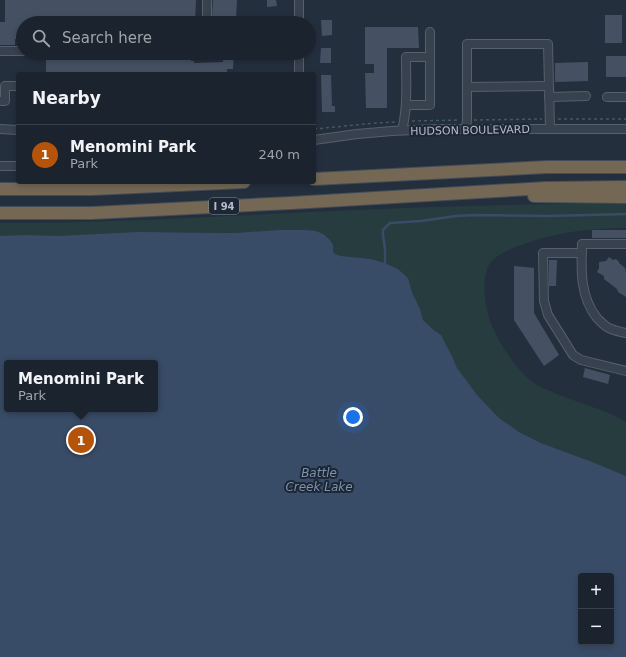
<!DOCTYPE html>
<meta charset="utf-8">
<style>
:root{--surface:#1b232e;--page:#242b36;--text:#f1f3f6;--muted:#a0a4aa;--line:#39404a;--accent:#b45309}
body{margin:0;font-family:"DejaVu Sans",sans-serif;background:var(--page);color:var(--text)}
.controls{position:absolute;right:12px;bottom:12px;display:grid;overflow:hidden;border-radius:4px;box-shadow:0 2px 6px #0003}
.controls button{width:36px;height:36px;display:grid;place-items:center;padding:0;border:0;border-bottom:1px solid var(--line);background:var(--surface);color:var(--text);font:20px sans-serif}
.you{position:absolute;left:353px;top:417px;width:14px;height:14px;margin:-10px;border:3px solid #fff;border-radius:50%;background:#1a73e8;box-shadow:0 0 0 6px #1a73e833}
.badge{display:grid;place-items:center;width:26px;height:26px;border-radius:50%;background:var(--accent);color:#fff;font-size:13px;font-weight:700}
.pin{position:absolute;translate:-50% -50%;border:2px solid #fff;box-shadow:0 1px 4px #0006}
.popup{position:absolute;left:4px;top:360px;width:154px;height:52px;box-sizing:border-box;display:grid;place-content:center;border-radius:4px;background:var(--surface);filter:drop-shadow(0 1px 3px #0005);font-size:13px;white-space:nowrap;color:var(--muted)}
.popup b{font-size:15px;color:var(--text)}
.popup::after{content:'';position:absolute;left:50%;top:100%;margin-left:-8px;border:8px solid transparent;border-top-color:var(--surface)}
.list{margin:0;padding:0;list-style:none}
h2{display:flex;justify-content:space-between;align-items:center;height:52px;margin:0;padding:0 16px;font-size:17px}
h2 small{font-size:13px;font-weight:400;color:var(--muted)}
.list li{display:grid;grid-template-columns:26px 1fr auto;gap:12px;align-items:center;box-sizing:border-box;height:60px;padding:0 16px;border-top:1px solid var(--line)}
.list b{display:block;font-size:15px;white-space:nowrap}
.list p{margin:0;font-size:13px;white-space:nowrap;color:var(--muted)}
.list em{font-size:13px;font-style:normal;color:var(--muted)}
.icon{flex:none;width:22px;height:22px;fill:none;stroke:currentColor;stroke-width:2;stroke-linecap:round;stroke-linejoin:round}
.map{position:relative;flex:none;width:626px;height:657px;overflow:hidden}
.search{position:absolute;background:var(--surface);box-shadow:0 2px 6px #0003;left:16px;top:16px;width:300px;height:44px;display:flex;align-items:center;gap:10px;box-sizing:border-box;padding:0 14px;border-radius:22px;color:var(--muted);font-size:15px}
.panel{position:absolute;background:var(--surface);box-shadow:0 2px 6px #0003;left:16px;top:72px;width:300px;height:112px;border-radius:4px}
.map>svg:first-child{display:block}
.green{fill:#263c3f;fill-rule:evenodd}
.water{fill:#394c67;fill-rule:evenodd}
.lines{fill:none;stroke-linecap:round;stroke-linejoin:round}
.stream{stroke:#394c67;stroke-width:2.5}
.building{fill:#455162}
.minor-casing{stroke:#565f6c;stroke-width:10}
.highway-casing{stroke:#434c59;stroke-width:14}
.path{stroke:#44595c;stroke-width:1.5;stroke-dasharray:3 3;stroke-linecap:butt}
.minor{stroke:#38414e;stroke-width:8}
.highway{stroke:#746855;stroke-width:12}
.labels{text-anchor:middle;stroke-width:4;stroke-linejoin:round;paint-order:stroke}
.shield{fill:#1d2633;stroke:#878f9c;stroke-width:1}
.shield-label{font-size:10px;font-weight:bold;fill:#b4bcc9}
.street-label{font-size:11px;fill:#b4bcc9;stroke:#1d2633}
.water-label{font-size:12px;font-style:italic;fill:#7c92b1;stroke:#1d2633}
</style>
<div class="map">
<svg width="626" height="657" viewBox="0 0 626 657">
<rect width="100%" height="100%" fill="#242f3e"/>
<path class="green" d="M 626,203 L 626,228 C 586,229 553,232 516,247 C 506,251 494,256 489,265 C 482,278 484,297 487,310 C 491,331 513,366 529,379 C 535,385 543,388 550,391 C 575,402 602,408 626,422 L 626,476 L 595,463 L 541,443 L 519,432 L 499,418 L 478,396 L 457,368 L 452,356 L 441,335 L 423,320 L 420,309 L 412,292 L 408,278 L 398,269 L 385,263 L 371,259 L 341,256 L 335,254 L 333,251 L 333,245 C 324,235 321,232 307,230 L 235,233 L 163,232 L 163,657 L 0,657 L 0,223 C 119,223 237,215 355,210 C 446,206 536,204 626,203 ZM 7,363 L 155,363 L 155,409 L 7,409 Z"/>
<path class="water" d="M 280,230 L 307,230 L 316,231 L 323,234 L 330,240 L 333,245 L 333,251 L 335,254 L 341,256 L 371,259 L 385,263 L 398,269 L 408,278 L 412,292 L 420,309 L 423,320 L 434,330 L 441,335 L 452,356 L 457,368 L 478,396 L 499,418 L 519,432 L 541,443 L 595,463 L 626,476 L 626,657 L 0,657 L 0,236 L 24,235 L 58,236 L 138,232 L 235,233 ZM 7,363 L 155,363 L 155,409 L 7,409 ZM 581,576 L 611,576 L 611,642 L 581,642 Z"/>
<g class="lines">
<polyline class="stream" points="385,263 385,249 383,235 383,230 390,223 421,221 456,216 476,215 549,216 626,214"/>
</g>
<g class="building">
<polygon points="5,0 196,0 195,23 23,23 23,39 15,39 15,45 0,45 0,22 5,22"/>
<polygon points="213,0 237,0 236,18 212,17"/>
<polygon points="267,0 276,0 277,6 267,7"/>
<rect x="605" y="15" width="17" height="28"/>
<polygon points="321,20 332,20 332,35 322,36"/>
<polygon points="365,27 418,27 419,48 387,48 387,108 366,108 365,73 374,73 374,64 365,64"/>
<polygon points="321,48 331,48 331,63 320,63"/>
<polygon points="223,53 234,53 233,69 227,69 227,72 196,73 196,74 46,74 46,57 60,57 60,55 121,55 121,57 144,57 144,54 191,55 191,61 194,61 194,63 223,62"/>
<rect x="606" y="56" width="20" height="21"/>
<polygon points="588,62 588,81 555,82 555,63"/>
<polygon points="321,75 331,75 332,106 335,106 335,112 322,112"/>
<rect x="592" y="230" width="34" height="8"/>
<polygon points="609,257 613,260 616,259 619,262 619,263 625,268 626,272 626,297 618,292 617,289 604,279 604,276 597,272 599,268 599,262 606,261"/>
<polygon points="549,260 557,260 556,286 549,286"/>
<polygon points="514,266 534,268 534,313 559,355 544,366 514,320"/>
<polygon points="585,368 610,375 608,384 583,377"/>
</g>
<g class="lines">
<defs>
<g id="minor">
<polyline points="299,0 299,23"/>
<polyline points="207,23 207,0"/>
<polyline points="430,32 430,57"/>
<polyline points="0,51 23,51"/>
<polyline points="299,53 299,74"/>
<polyline points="467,87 548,86"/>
<polyline points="549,97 586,96"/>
<polyline points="607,97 626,97"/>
<polyline points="0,101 5,101 5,86 18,86"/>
<polyline points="0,129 18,130"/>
<polyline points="466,129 467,120 467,44 548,44 550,129"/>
<path d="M 402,130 C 408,107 406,81 406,57 L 430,57 L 430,105 L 406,105"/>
<polyline points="314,140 357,134 392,131 438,129 626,129"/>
<polyline points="0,166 18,166"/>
<path d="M 626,244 L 582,244 C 581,270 580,297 597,318 C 601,322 605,327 611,329 C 616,331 621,332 626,333"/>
<polyline points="582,253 543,253 544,301 548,315 573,355 581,360 626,371"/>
</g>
<g id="highway">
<polyline points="314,179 547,167 626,167"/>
<polyline points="0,189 92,189 244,182"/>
<polyline points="534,196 626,197"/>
<polyline points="0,213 92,213 291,203 546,188 626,187"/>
</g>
</defs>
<use href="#minor" class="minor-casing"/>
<use href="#highway" class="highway-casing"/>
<g class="path">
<polyline points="558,119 626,119"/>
<polyline points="474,120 542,119"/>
<polyline points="412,121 460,120"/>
<polyline points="314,129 376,123 396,122"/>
</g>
<use href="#minor" class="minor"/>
<use href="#highway" class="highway"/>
</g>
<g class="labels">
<rect class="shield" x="209" y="198" width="30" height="16" rx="3"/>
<g class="shield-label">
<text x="224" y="210">I 94</text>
</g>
<g class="street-label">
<text transform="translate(470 130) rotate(-1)" y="4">HUDSON BOULEVARD</text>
</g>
<g class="water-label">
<text x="319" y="477">Battle<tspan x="319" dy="14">Creek Lake</tspan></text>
</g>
</g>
</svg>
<div class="controls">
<button>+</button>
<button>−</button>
</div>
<div class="you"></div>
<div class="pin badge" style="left:81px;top:440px">1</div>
<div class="popup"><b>Menomini Park</b>Park</div>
<div class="search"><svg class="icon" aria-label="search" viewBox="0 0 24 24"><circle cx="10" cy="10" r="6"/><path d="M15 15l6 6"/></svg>Search here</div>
<section class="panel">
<h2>Nearby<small></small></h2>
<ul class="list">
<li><span class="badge">1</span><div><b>Menomini Park</b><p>Park</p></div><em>240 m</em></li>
</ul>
</section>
</div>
